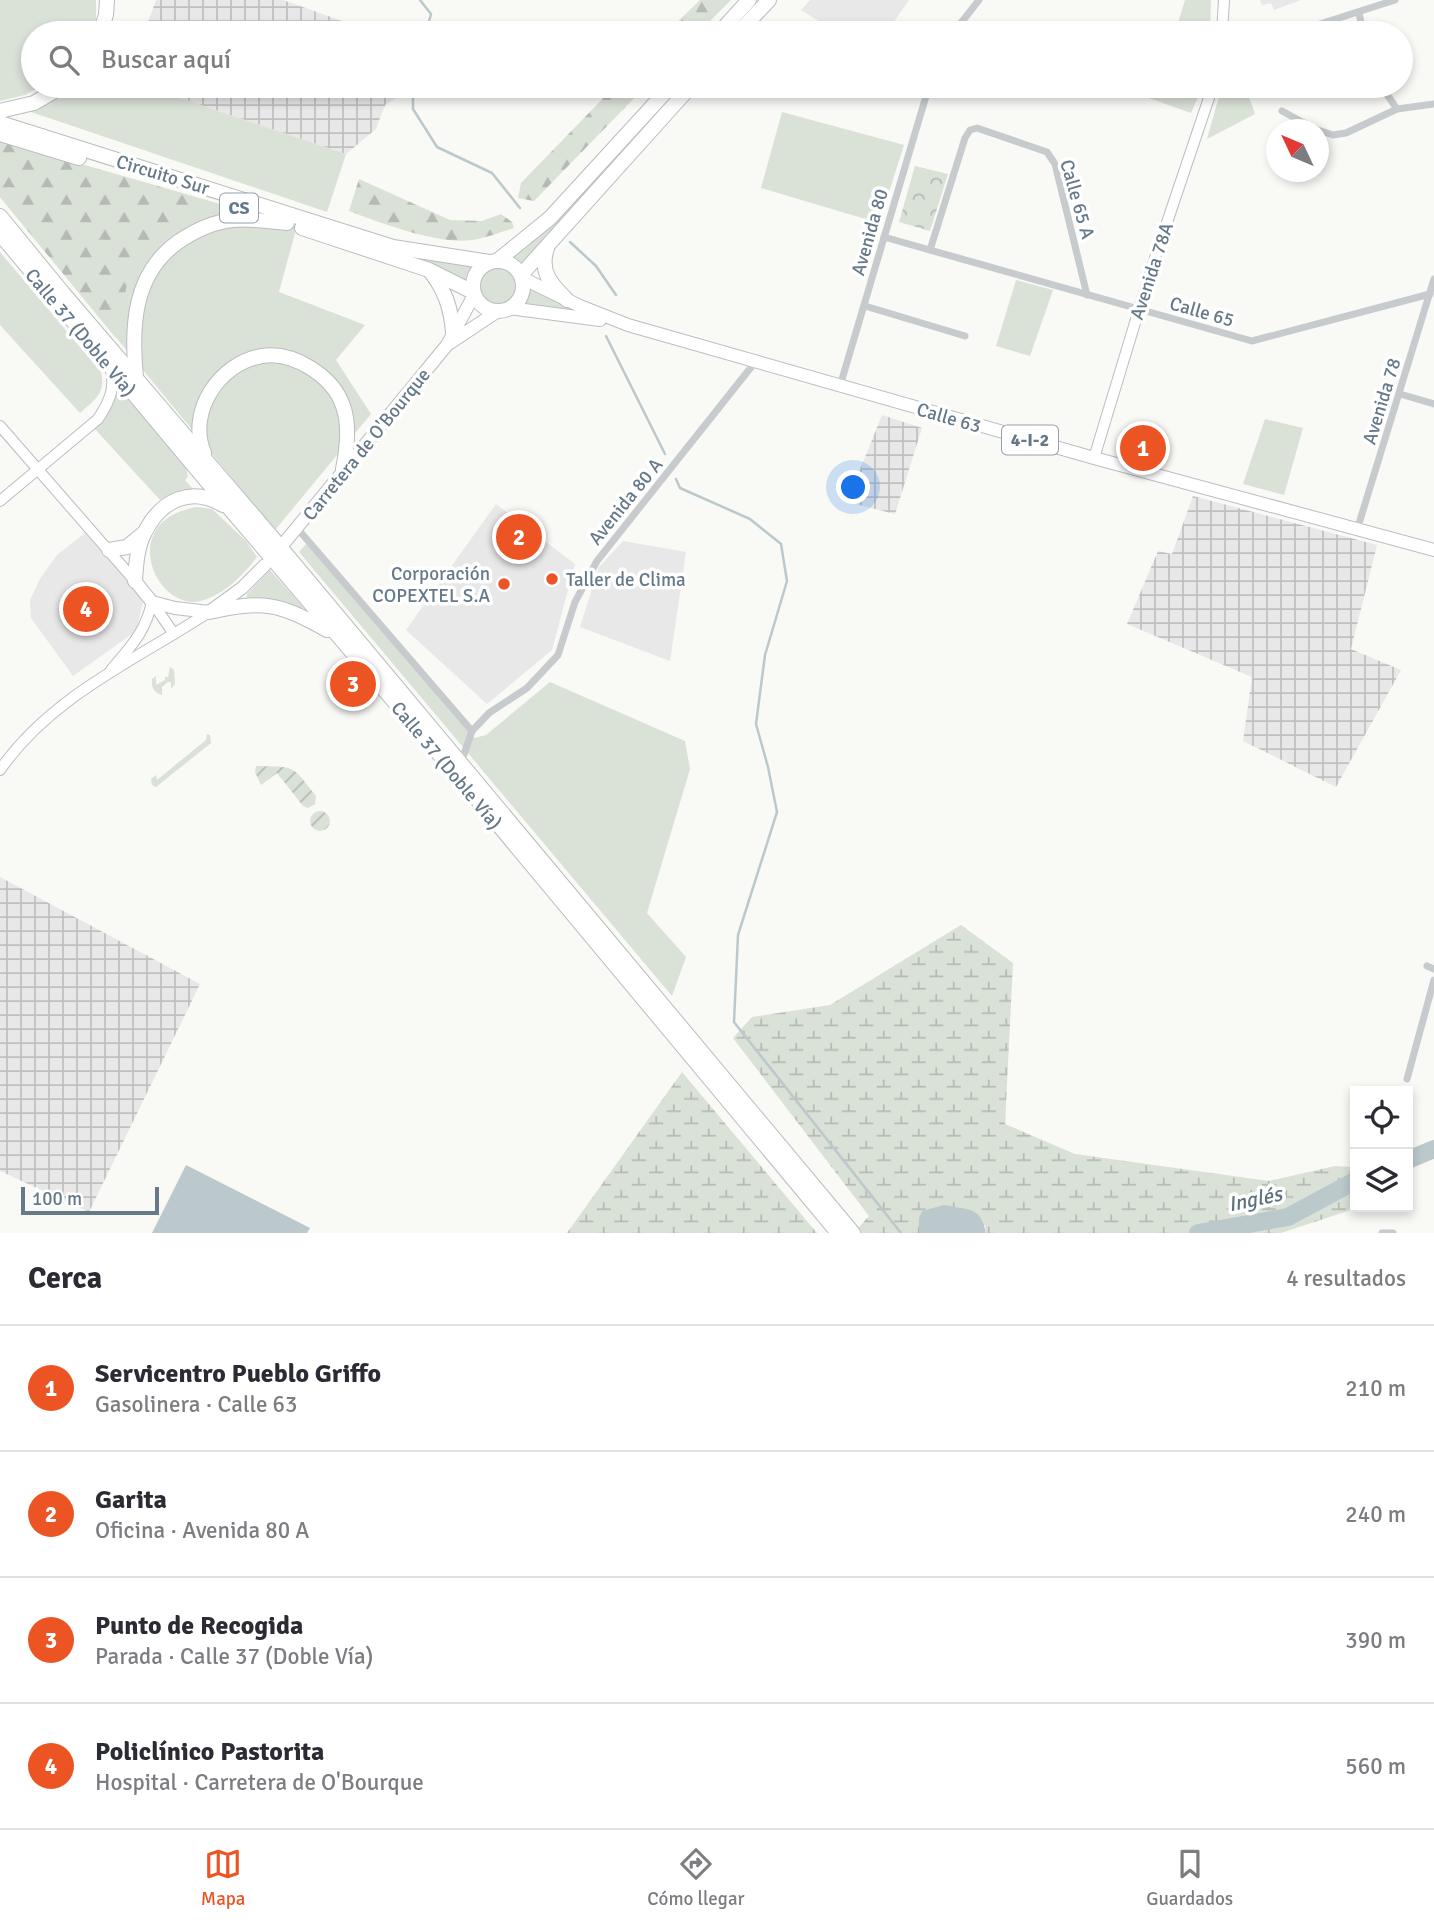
<!DOCTYPE html>
<html lang="es">
<meta charset="utf-8">
<style>
:root{--surface:#fff;--page:#f2f2f3;--text:#2b2b33;--muted:#7c7c81;--line:#e1e1e2;--accent:#ec5523}
body{margin:0;font-family:Signika,sans-serif;background:var(--page);color:var(--text)}
.controls{position:absolute;right:21px;bottom:21px;display:grid;overflow:hidden;border-radius:0px;box-shadow:0 4px 10px #0003}
.controls button{width:63px;height:63px;display:grid;place-items:center;padding:0;border:0;border-bottom:2px solid var(--line);background:var(--surface);color:var(--text);font:35px sans-serif}
.compass{position:absolute;left:1266px;top:119px;width:63px;height:63px;border-radius:50%;background:var(--surface);box-shadow:0 4px 10px #0003;rotate:314deg}
.scale{position:absolute;left:21px;bottom:18px;width:138px;box-sizing:border-box;padding-left:7px;border:4px solid #667989;border-top:0;font-size:19px;line-height:24px;white-space:nowrap;color:#667989;-webkit-text-stroke:5px #fff;paint-order:stroke}
.you{position:absolute;left:854px;top:488px;width:24px;height:24px;margin:-18px;border:5px solid #fff;border-radius:50%;background:#1a73e8;box-shadow:0 0 0 10px #1a73e833}
.badge{display:grid;place-items:center;width:46px;height:46px;border-radius:50%;background:var(--accent);color:#fff;font-size:23px;font-weight:700}
.pin{position:absolute;translate:-50% -50%;border:4px solid #fff;box-shadow:0 2px 7px #0006}
.list{margin:0;padding:0;list-style:none}
h2{display:flex;justify-content:space-between;align-items:center;height:91px;margin:0;padding:0 28px;font-size:30px}
h2 small{font-size:23px;font-weight:400;color:var(--muted)}
.list li{display:grid;grid-template-columns:46px 1fr auto;gap:21px;align-items:center;box-sizing:border-box;height:126px;padding:0 28px;border-top:2px solid var(--line)}
.list b{display:block;font-size:26px;white-space:nowrap}
.list p{margin:0;font-size:23px;white-space:nowrap;color:var(--muted)}
.list em{font-size:23px;font-style:normal;color:var(--muted)}
.icon{flex:none;width:38px;height:38px;fill:none;stroke:currentColor;stroke-width:2;stroke-linecap:round;stroke-linejoin:round}
.map{position:relative;flex:none;width:1434px;height:1233px;overflow:hidden}
.search{position:absolute;background:var(--surface);box-shadow:0 4px 10px #0003;left:21px;right:21px;top:21px;height:77px;display:flex;align-items:center;gap:18px;box-sizing:border-box;padding:0 24px;border-radius:38px;color:var(--muted);font-size:26px}
.sheet{height:595px;background:var(--surface)}
nav{display:flex;justify-content:space-around;align-items:center;box-sizing:border-box;height:98px;border-top:2px solid var(--line);background:var(--surface);font-size:19px;color:var(--muted)}
nav a{display:grid;justify-items:center;gap:4px}
nav .on{color:var(--accent)}
.map>svg:first-child{display:block}
.built{fill:#e7e8e7}
.industrial{fill:url(#industrial-grid)}
.grass{fill:#dae1d7}
.forest{fill:url(#forest-firs)}
.wetland{fill:url(#wetland-marsh)}
.park{fill:url(#park-crowns)}
.garden{fill:url(#garden-furrows)}
.water{fill:#bcc9cc}
.lines{fill:none;stroke-linecap:round;stroke-linejoin:round}
.stream{stroke:#bcc9cc;stroke-width:2.5}
.river{stroke:#bcc9cc;stroke-width:18}
.secondary-casing{stroke:#b9bec3;stroke-width:12}
.primary-casing{stroke:#babec2;stroke-width:14}
.highway-casing{stroke:#b9bdc0;stroke-width:16}
.street{stroke:#c7cbce;stroke-width:7}
.secondary{stroke:#fff;stroke-width:10}
.primary{stroke:#fff;stroke-width:12}
.highway{stroke:#fff;stroke-width:14}
.poi-dot{fill:#ec5523;stroke:#fff;stroke-width:2.5}
.labels{text-anchor:middle;stroke-width:7;stroke-linejoin:round;paint-order:stroke}
.shield{fill:#fff;stroke:#94a1ac;stroke-width:2}
.shield-label{font-size:18px;font-weight:bold;fill:#667989}
.street-label{font-size:19px;fill:#667989;stroke:#fff}
.poi-label{font-size:19px;fill:#667989;stroke:#fff;text-anchor:end}
.water-label{font-size:21px;font-style:italic;fill:#5e747c;stroke:#fff}
</style>
<div class="map">
<svg width="1434" height="1233" viewBox="0 0 1434 1233">
<defs>
<pattern id="industrial-grid" width="8" height="8" patternUnits="userSpaceOnUse" patternTransform="scale(1.75)"><rect width="8" height="8" fill="#e7e8e7"/><path d="M0 4h8M4 0v8" fill="none" stroke="#bfc1c1"/></pattern>
<pattern id="forest-firs" width="22" height="20" patternUnits="userSpaceOnUse" patternTransform="scale(1.75)"><rect width="22" height="20" fill="#dae1d7"/><path d="M5 1l3.5 6h-7zM16 11l3.5 6h-7z" fill="#b5bbb4"/></pattern>
<pattern id="wetland-marsh" width="20" height="14" patternUnits="userSpaceOnUse" patternTransform="scale(1.75)"><rect width="20" height="14" fill="#dae1d7"/><path d="M1 5h8M5 5V1M11 12h8M15 12V8" fill="none" stroke="#b5bbb4"/></pattern>
<pattern id="park-crowns" width="20" height="18" patternUnits="userSpaceOnUse" patternTransform="scale(1.75)"><rect width="20" height="18" fill="#dae1d7"/><path d="M2 6a3 3 0 1 1 6 0M12 15a3 3 0 1 1 6 0" fill="none" stroke="#b5bbb4"/></pattern>
<pattern id="garden-furrows" width="10" height="10" patternUnits="userSpaceOnUse" patternTransform="scale(1.75)"><rect width="10" height="10" fill="#dae1d7"/><path d="M-1 1l2-2M0 10L10 0M9 11l2-2" fill="none" stroke="#b5bbb4"/></pattern>
</defs>
<rect width="100%" height="100%" fill="#f9f9f6"/>
<g class="built">
<polygon points="810,0 909,0 886,33 880,30 878,33 838,33 801,10"/>
<polygon points="1260,0 1301,0 1274,10 1271,3 1262,5"/>
<polygon points="496,504 575,564 552,650 487,704 406,630"/>
<polygon points="85,533 144,598 136,631 73,676 31,618 30,600 40,579 57,555"/>
<polygon points="623,541 686,552 670,661 580,627 599,567"/>
</g>
<g class="industrial">
<polygon points="156,0 283,0 376,33 144,33"/>
<polygon points="164,86 398,86 395,99 385,105 376,129 346,154 177,97"/>
<polygon points="882,415 922,428 895,514 847,502"/>
<polygon points="1193,496 1377,545 1351,649 1401,670 1336,787 1243,741 1252,677 1127,624 1158,551 1172,554"/>
<polygon points="0,877 200,984 89,1212 0,1171"/>
</g>
<g class="grass">
<polygon points="0,0 96,0 96,25 91,33 33,33 33,86 41,86 25,95 0,101"/>
<polygon points="1185,0 1211,0 1210,31 1208,33 1175,33"/>
<polygon points="72,86 164,86 177,97 346,154 327,212 31,112"/>
<polygon points="1115,86 1197,86 1200,92 1191,113"/>
<polygon points="1222,86 1245,86 1255,114 1207,139"/>
<polygon points="782,112 904,145 879,223 761,188"/>
<polygon points="0,141 297,226 279,292 365,325 336,360 371,414 275,530 0,197"/>
<polygon points="584,188 587,192 526,266 510,256"/>
<path d="M 0,252 L 101,372 C 106,394 95,399 80,413 L 0,325 Z"/>
<polygon points="409,258 473,265 466,278 465,285"/>
<circle cx="497" cy="286" r="19"/>
<polygon points="1016,280 1053,290 1030,356 996,346"/>
<polygon points="531,286 575,310 525,305"/>
<polygon points="115,395 125,395 185,462 188,477 185,480 193,489 184,489 160,500 94,428"/>
<polygon points="1265,419 1303,428 1284,495 1243,484"/>
<path d="M 197,507 L 212,509 L 247,542 L 257,557 C 244,574 228,591 207,599 C 159,620 112,521 197,507 Z"/>
<polygon points="307,543 474,738 486,735 550,682 685,741 690,769 647,913 686,957 672,996 299,552"/>
<polygon points="270,570 303,607 303,610 246,601 247,594"/>
<path d="M 170,667 L 174,670 L 175,684 L 171,689 L 171,682 L 168,682 L 162,687 L 162,695 C 154,693 151,687 152,679 L 156,676 L 156,685 L 165,680 L 165,677 L 168,677 Z"/>
<polygon points="207,734 210,735 211,743 156,787 152,785 151,779 156,775 157,780 206,740"/>
</g>
<g class="forest">
<polygon points="700,0 731,0 698,33 666,33"/>
<polygon points="615,86 646,86 534,201 518,198 521,183"/>
<polygon points="1,141 192,196 187,218 141,250 128,280 115,337 0,197"/>
<path d="M 359,179 L 450,220 L 482,221 L 501,214 L 512,222 L 514,228 C 501,232 486,238 472,240 C 439,245 381,223 349,211 Z"/>
</g>
<g class="wetland">
<polygon points="961,925 1013,963 1005,1124 1075,1154 1269,1181 1335,1166 1352,1167 1355,1176 1357,1208 1281,1233 986,1233 985,1225 919,1218 919,1233 854,1233 869,1216 733,1038 752,1017 830,1005"/>
<polygon points="682,1072 817,1233 567,1233"/>
</g>
<polygon class="park" points="915,166 948,174 930,231 899,222"/>
<g class="garden">
<path d="M 256,766 C 296,767 291,764 316,796 L 315,804 L 308,808 L 303,806 L 277,773 L 261,785 L 255,772 Z"/>
<circle cx="320" cy="821" r="10"/>
</g>
<g class="water">
<polygon points="186,1165 310,1228 307,1233 152,1233"/>
<path d="M 944,1205 C 968,1210 981,1206 986,1233 L 919,1233 L 919,1218 L 922,1211 Z"/>
</g>
<g class="lines">
<g class="stream">
<polyline points="420,0 431,14 426,33"/>
<polyline points="413,86 413,109 437,147 492,173 520,208"/>
<polyline points="570,242 596,266 616,295"/>
<polyline points="606,336 665,454"/>
<polyline points="676,479 680,488 750,519 781,544 787,581 765,655 756,724 768,767 777,812 738,935 734,1022 901,1233"/>
</g>
<g class="river">
<polyline points="1408,1160 1434,1149"/>
<polyline points="1198,1233 1288,1217 1355,1181"/>
</g>
<defs>
<g id="secondary">
<polyline points="1222,33 1224,0"/>
<polyline points="0,426 135,581"/>
<polyline points="1094,458 1151,270 1213,86"/>
<path d="M 0,501 L 98,419 C 110,401 116,387 110,366"/>
<polyline points="152,602 174,634"/>
<path d="M 111,670 C 131,646 145,633 152,602"/>
<path d="M 0,770 C 51,696 136,660 209,612"/>
</g>
<g id="primary">
<polyline points="522,278 580,306 628,325 1094,458 1434,550"/>
<polyline points="509,308 600,320"/>
<polyline points="450,343 498,311"/>
<polyline points="285,542 447,345 474,295"/>
<polyline points="135,581 152,602 175,608 209,612 242,588 265,565"/>
</g>
<g id="highway">
<polyline points="100,33 106,15 107,0"/>
<polyline points="719,33 749,0"/>
<polyline points="738,33 769,0"/>
<polyline points="0,111 34,103 63,86"/>
<polyline points="0,123 393,247 489,262"/>
<polyline points="0,134 79,158"/>
<polyline points="0,216 63,293 271,536 853,1233"/>
<polyline points="302,228 429,270 473,292"/>
<polyline points="0,234 230,509 456,774 838,1233"/>
<path d="M 547,248 C 539,272 551,284 567,300"/>
<circle cx="498" cy="286" r="25"/>
<polyline points="497,261 550,218 671,86"/>
<path d="M 430,271 C 445,290 451,308 453,332"/>
<polyline points="521,275 691,86"/>
<path d="M 136,378 C 131,327 133,274 178,242 C 194,231 213,222 233,220 C 250,218 270,222 287,223"/>
<path d="M 204,453 C 187,412 219,363 262,356 C 293,351 333,376 343,406 C 350,425 347,449 343,469"/>
<polyline points="109,550 127,547 144,533"/>
<path d="M 135,581 C 136,565 137,547 145,532 C 161,500 191,486 223,505"/>
<path d="M 209,612 C 263,600 279,603 327,630"/>
</g>
</defs>
<use href="#secondary" class="secondary-casing"/>
<use href="#primary" class="primary-casing"/>
<use href="#highway" class="highway-casing"/>
<g class="street">
<polyline points="1359,13 1363,33"/>
<polyline points="953,33 979,0"/>
<polyline points="1292,33 1395,0"/>
<polyline points="1381,86 1397,109"/>
<polyline points="1282,111 1317,130"/>
<polyline points="1318,130 1333,135 1346,133 1397,109 1434,104"/>
<polyline points="884,237 1252,341 1430,294"/>
<polyline points="930,250 965,138 970,130 977,128 1047,152 1055,164 1087,295"/>
<polyline points="865,306 965,336"/>
<polyline points="840,386 929,86"/>
<polyline points="1400,394 1434,404"/>
<polyline points="297,528 472,731"/>
<polyline points="1357,530 1434,279"/>
<polyline points="461,763 472,731 489,713 527,688 558,655 575,602 597,561 756,361"/>
<polyline points="1427,966 1434,969"/>
<polyline points="1407,1079 1434,980"/>
<polyline points="1382,1233 1393,1233"/>
</g>
<use href="#secondary" class="secondary"/>
<use href="#primary" class="primary"/>
<use href="#highway" class="highway"/>
</g>
<g class="poi-dot">
<circle cx="552" cy="579" r="7"/>
<circle cx="504" cy="584" r="7"/>
</g>
<g class="labels">
<g class="shield">
<rect x="220" y="193.5" width="38" height="29" rx="5"/>
<rect x="1002" y="425.5" width="56" height="29" rx="5"/>
</g>
<g class="shield-label">
<text x="239" y="214">CS</text>
<text x="1030" y="446">4-I-2</text>
</g>
<g class="street-label">
<text transform="translate(163 174) rotate(17)" y="7">Circuito Sur</text>
<text transform="translate(1078 199) rotate(74)" y="7">Calle 65 A</text>
<text transform="translate(869 232) rotate(-74)" y="7">Avenida 80</text>
<text transform="translate(1151 271) rotate(-72)" y="7">Avenida 78A</text>
<text transform="translate(1202 311) rotate(16)" y="7">Calle 65</text>
<text transform="translate(81 332) rotate(50)" y="7">Calle 37 (Doble Vía)</text>
<text transform="translate(1381 401) rotate(-73)" y="7">Avenida 78</text>
<text transform="translate(949 417) rotate(16)" y="7">Calle 63</text>
<text transform="translate(366 444) rotate(-51)" y="7">Carretera de O'Bourque</text>
<text transform="translate(625 501) rotate(-51)" y="7">Avenida 80 A</text>
<text transform="translate(447 765) rotate(50)" y="7">Calle 37 (Doble Vía)</text>
</g>
<g class="poi-label">
<text x="490" y="580">Corporación<tspan x="490" dy="22">COPEXTEL S.A</tspan></text>
<text x="566" y="586" text-anchor="start">Taller de Clima</text>
</g>
<g class="water-label">
<text transform="translate(1255 1199) rotate(-12)" y="7">Inglés</text>
</g>
</g>
</svg>
<div class="controls">
<button><svg class="icon" aria-label="locate" viewBox="0 0 24 24"><circle cx="12" cy="12" r="6"/><path d="M12 2v4M12 18v4M2 12h4M18 12h4"/></svg></button>
<button><svg class="icon" aria-label="layers" viewBox="0 0 24 24"><path d="M12 4l9 5-9 5-9-5zM3 14l9 5 9-5"/></svg></button>
</div>
<svg class="compass" viewBox="-18 -18 36 36"><path d="M0-13l5 13h-10z" fill="#e53935"/><path d="M0 13l5-13h-10z" fill="#7c7c81"/></svg>
<div class="scale">100 m</div>
<div class="you"></div>
<div class="pin badge" style="left:1143px;top:448px">1</div>
<div class="pin badge" style="left:519px;top:537px">2</div>
<div class="pin badge" style="left:353px;top:684px">3</div>
<div class="pin badge" style="left:86px;top:609px">4</div>
<div class="search"><svg class="icon" aria-label="search" viewBox="0 0 24 24"><circle cx="10" cy="10" r="6"/><path d="M15 15l6 6"/></svg>Buscar aquí</div>
</div>
<section class="sheet">
<h2>Cerca<small>4 resultados</small></h2>
<ul class="list">
<li><span class="badge">1</span><div><b>Servicentro Pueblo Griffo</b><p>Gasolinera · Calle 63</p></div><em>210 m</em></li>
<li><span class="badge">2</span><div><b>Garita</b><p>Oficina · Avenida 80 A</p></div><em>240 m</em></li>
<li><span class="badge">3</span><div><b>Punto de Recogida</b><p>Parada · Calle 37 (Doble Vía)</p></div><em>390 m</em></li>
<li><span class="badge">4</span><div><b>Policlínico Pastorita</b><p>Hospital · Carretera de O'Bourque</p></div><em>560 m</em></li>
</ul>
</section>
<nav>
<a class="on"><svg class="icon" aria-label="map" viewBox="0 0 24 24"><path d="M3 6l6-2 6 2 6-2v14l-6 2-6-2-6 2zM9 4v14M15 6v14"/></svg>Mapa</a>
<a><svg class="icon" aria-label="directions" viewBox="0 0 24 24"><path d="M12 3l9 9-9 9-9-9zM9 14v-3h6M13 9l2 2-2 2"/></svg>Cómo llegar</a>
<a><svg class="icon" aria-label="saved" viewBox="0 0 24 24"><path d="M7 4h10v16l-5-4-5 4z"/></svg>Guardados</a>
</nav>
